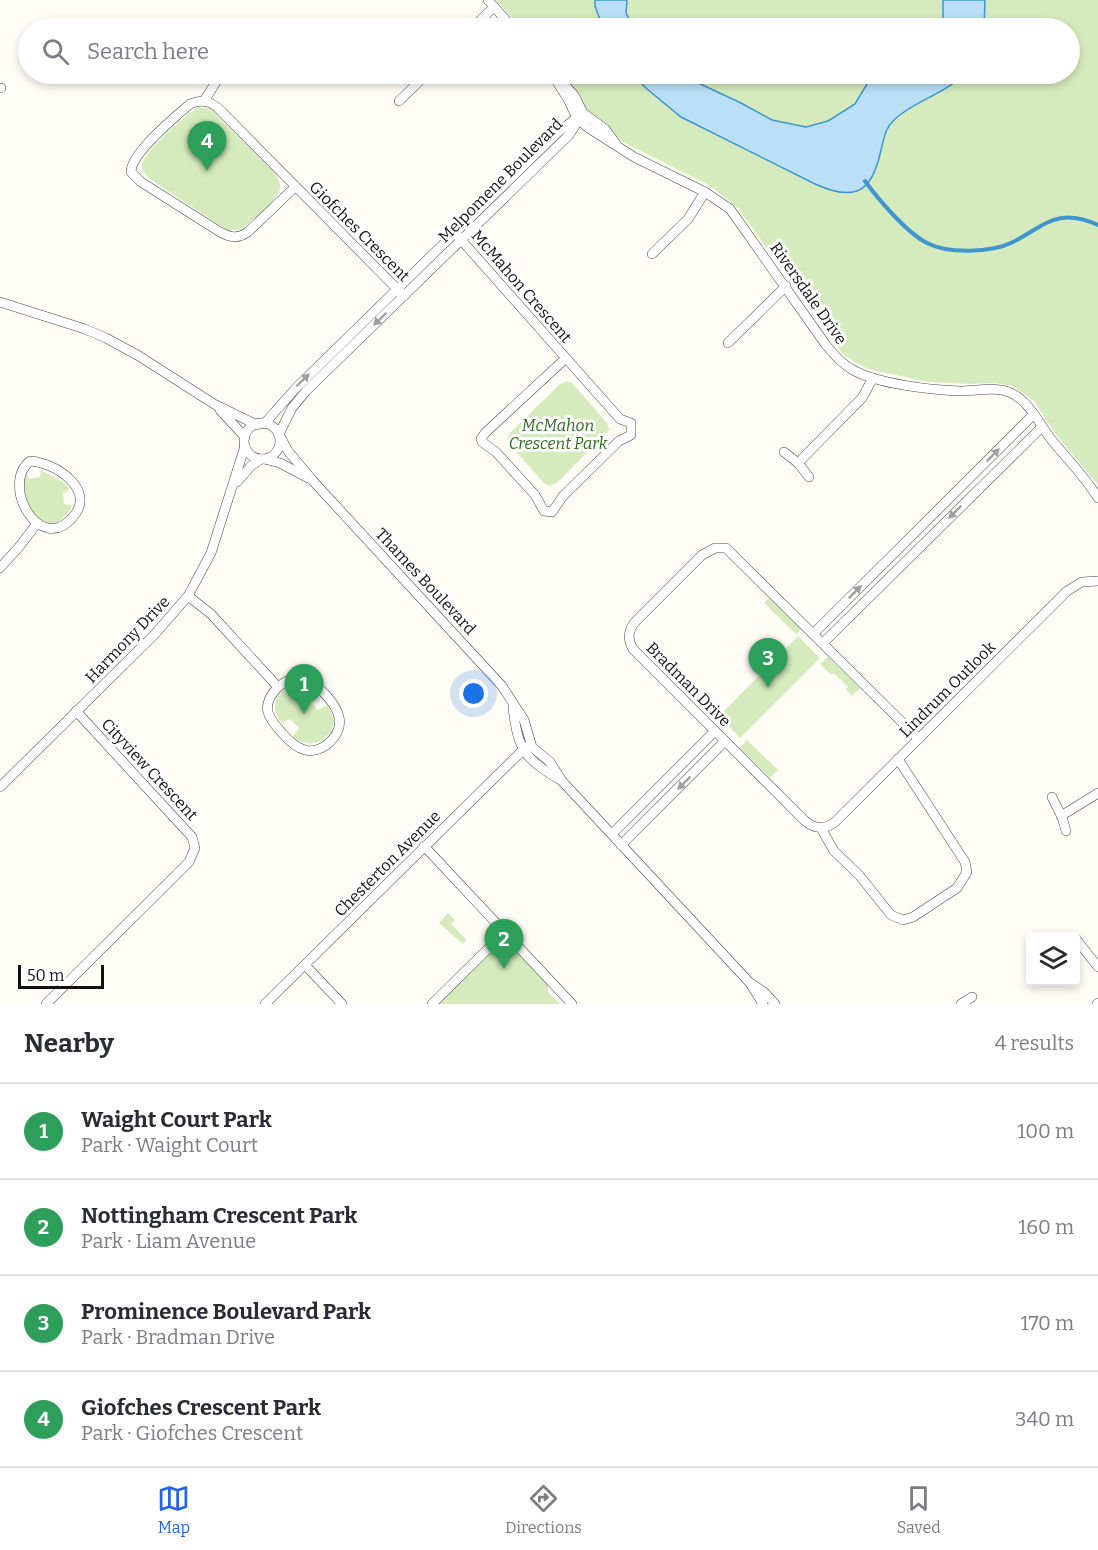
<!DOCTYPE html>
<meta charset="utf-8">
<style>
:root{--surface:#fff;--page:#f2f2f3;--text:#2b2b33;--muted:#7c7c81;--line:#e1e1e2;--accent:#2563eb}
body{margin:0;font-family:Bitter,serif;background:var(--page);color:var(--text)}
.controls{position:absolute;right:18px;bottom:18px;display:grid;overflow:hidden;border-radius:6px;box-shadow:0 3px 9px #0003}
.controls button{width:54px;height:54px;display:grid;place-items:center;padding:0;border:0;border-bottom:2px solid var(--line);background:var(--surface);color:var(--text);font:30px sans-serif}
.scale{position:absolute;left:18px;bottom:15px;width:86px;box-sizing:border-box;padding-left:6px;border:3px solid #111;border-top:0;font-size:16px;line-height:21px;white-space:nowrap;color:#111;-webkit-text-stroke:4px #fff;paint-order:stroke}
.you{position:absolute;left:474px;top:694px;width:21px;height:21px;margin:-15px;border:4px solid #fff;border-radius:50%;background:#1a73e8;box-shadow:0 0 0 9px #1a73e833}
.badge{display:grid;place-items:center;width:39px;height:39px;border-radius:50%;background:var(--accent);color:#fff;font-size:20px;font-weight:700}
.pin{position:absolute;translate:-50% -50px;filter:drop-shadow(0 2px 3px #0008)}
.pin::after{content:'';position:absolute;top:32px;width:21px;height:18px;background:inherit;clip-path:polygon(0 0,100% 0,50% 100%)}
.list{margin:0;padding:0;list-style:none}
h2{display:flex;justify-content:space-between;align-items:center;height:78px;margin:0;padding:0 24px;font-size:26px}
h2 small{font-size:20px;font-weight:400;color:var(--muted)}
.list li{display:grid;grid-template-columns:39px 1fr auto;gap:18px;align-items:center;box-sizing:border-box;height:96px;padding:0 24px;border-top:2px solid var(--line)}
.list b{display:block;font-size:22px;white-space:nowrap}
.list p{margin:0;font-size:20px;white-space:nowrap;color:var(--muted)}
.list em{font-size:20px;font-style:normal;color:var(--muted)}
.icon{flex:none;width:33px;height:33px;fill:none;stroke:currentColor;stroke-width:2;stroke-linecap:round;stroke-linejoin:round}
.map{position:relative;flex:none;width:1098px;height:1004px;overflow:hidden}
.search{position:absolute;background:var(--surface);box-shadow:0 3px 9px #0003;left:18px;right:18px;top:18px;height:66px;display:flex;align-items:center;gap:15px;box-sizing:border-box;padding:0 21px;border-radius:33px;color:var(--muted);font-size:22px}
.sheet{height:462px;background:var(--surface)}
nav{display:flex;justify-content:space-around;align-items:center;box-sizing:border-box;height:84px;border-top:2px solid var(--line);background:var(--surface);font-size:16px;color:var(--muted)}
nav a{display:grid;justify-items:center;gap:3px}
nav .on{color:var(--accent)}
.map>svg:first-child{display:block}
.green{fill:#d5ebbd}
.water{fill:#b9e0f7;stroke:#3f96cf;stroke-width:1.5}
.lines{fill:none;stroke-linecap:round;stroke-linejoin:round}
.stream{stroke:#3f96cf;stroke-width:4}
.street-casing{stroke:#444;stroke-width:10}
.street{stroke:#fff;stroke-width:9}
.oneway{fill:#a0a0a0}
.labels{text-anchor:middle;stroke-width:6;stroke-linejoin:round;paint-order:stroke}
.street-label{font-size:16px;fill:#111;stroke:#fff}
.park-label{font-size:16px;font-style:italic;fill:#2f6b1f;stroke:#fff}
</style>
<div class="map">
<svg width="1098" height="1004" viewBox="0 0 1098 1004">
<rect width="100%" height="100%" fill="#fffdf5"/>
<g class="green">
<polygon points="496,0 595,0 595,6 603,28 521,28"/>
<polygon points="627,0 943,0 943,21 940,28 634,28 626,13"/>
<polygon points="985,0 1098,0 1098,485 1057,436 1034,401 1013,386 995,383 969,384 928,382 868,369 845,356 830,338 739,209 709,185 623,142 590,114 584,107 578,94 561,74 632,74 647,89 681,117 815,184 867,184 878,164 883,139 892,121 964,74 1070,74 1070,28 984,28"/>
<polygon points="679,74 879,74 867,84 855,104 828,121 806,127 772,120 741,103"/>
<path d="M 199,107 L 211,109 L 275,173 C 279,179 282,185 279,192 C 276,201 249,225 240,230 L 227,230 L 156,183 C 149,178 142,174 142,165 C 142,154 188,112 199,107 Z"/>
<polygon points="567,381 572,383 607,423 609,430 557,483 549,486 544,483 510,445 507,438 510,433 560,384"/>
<path d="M 41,470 L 63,482 L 69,488 L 67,492 L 63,493 L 64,504 L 71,505 L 72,508 C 67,514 62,521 54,523 C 36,527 0,492 27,472 L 29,479 L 40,477 Z"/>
<polygon points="769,598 801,630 796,634 764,603"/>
<polygon points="798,636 820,658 740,738 719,716"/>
<polygon points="828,657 860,688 852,696 846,689 848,687 834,673 831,675 820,664"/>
<polygon points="687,680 717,710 710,717 679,688"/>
<path d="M 302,684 L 315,692 L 309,700 L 318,710 L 327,705 L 334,718 C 333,741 309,752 293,736 L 299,728 L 290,719 L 282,723 C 266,705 280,684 302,684 Z"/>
<polygon points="747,740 778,770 770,778 740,748"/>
<polygon points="448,913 455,920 451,924 467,940 463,944 439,923"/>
<path d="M 501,946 C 520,945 536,972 548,985 L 548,992 L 560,1004 L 439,1004 L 492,952 Z"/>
</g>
<g class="water">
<polygon points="595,0 627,0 626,13 634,28 603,28 595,6"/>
<polygon points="943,0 985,0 984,28 940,28 943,21"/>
<path d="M 632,74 L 679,74 L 741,103 L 772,120 L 806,127 L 828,121 L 855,104 L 867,84 L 879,74 L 964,74 C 945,94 914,101 894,120 C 885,128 884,139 881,150 C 872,193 855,202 815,184 L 681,117 L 647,89 Z"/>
</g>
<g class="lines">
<path class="stream" d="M 865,181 C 878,199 907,233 927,243 C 948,254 991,253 1013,242 C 1046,225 1057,207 1098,225"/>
<defs>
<g id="street">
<polyline points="488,0 513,28"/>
<polyline points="472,28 494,7"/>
<path d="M 552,74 L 568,99 L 577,118 L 587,127 L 634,157 L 705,192 L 730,209 L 826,345 C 834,355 842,364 853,370 C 878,384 931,390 960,391 C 976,391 996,386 1011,393 C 1031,402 1041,428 1055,444 C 1070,462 1086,478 1098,498"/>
<polyline points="559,79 574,95 583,113 605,129 616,144"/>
<polyline points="0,88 1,88"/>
<polyline points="204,101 221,74"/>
<polyline points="399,101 427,74"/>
<path d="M 295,187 L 249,231 C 239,239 231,238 220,232 L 141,182 L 131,172 C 131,153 175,117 190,104 C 203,98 213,102 222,112 L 404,296"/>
<polyline points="455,233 620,419 631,423 631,435 619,441 563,496 552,512 544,511 535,495 496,452 482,442 481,439 485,433 566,358"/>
<polyline points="652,254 688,219 705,192"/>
<polyline points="0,302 85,329 106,338 139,356 214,404 257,425"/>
<polyline points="728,343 786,286"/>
<polyline points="220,410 245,437"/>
<circle cx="262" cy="441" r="18"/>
<polyline points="264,424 296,388 557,133 583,113"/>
<polyline points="279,434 292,408 306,391 569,135 582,115"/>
<polyline points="280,436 288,451 313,481 502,686 524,720 532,747 550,762 562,781"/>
<polyline points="784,452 798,463 809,477"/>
<polyline points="264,459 280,463 308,478"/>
<path d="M 30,461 C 55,462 97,490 73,517 C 40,556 0,485 30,461 Z"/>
<polyline points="798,463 862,398 873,378"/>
<polyline points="237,482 251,466 261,459"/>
<polyline points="0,568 19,547 35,526"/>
<path d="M 188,596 L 211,614 L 278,687 C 260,706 267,717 283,734 C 297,750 312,758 330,742 C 347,725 339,709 325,694 C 310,678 297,671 278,687"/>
<polyline points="813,634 1034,414"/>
<polyline points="823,643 1042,427"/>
<path d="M 513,708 C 518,751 525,759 562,781 L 750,983 L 763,1004"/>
<path d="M 919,739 L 726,548 L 715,548 L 702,555 L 635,622 C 628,631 627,639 633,649 L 805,821 C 815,829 824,830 835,822 L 1067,591 L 1082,582 L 1098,581"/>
<polyline points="0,787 154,635 188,596 211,553 245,446"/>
<polyline points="1052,797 1062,817 1066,831"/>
<polyline points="1061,816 1098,793"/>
<polyline points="821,828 834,851 859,875 891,915 903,920 913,917 957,888 967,872 965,862 898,759"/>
<polyline points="612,834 715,731"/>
<polyline points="621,845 725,741"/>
<polyline points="424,846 572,1004"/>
<polyline points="1076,939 1098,967"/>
<polyline points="305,965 342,1004"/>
<polyline points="752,984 764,992 775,1004"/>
<polyline points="46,1004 189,862 195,848 192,837 76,711"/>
<polyline points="265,1004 526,747"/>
<polyline points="432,1004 505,932"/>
<polyline points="961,1004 972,997"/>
<polyline points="1097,1004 1098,1003"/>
</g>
</defs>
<use href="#street" class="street-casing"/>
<use href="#street" class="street"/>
</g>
<defs><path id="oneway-solid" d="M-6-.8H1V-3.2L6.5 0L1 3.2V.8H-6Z" transform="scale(1.5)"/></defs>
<g class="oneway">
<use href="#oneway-solid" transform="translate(380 319) rotate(136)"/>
<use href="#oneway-solid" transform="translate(303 380) rotate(-44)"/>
<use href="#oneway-solid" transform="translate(993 455) rotate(-45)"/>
<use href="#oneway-solid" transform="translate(955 512) rotate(135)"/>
<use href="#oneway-solid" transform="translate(855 592) rotate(-45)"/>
<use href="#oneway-solid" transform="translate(684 783) rotate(135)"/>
</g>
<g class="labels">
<g class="street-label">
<text transform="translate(500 180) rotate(-45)" y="6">Melpomene Boulevard</text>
<text transform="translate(360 231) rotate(45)" y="6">Giofches Crescent</text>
<text transform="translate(522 286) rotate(49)" y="6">McMahon Crescent</text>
<text transform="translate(809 293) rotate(55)" y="6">Riversdale Drive</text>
<text transform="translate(426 581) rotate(47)" y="6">Thames Boulevard</text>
<text transform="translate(127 639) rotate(-46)" y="6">Harmony Drive</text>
<text transform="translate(689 684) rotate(45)" y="6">Bradman Drive</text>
<text transform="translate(947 689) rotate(-45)" y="6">Lindrum Outlook</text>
<text transform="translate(150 769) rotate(47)" y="6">Cityview Crescent</text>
<text transform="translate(387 863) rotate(-45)" y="6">Chesterton Avenue</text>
</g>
<g class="park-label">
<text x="558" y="431">McMahon<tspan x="558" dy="18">Crescent Park</tspan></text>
</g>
</g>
</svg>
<div class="controls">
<button><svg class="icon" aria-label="layers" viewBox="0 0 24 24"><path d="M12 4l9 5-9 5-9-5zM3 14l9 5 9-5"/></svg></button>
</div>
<div class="scale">50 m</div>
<div class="you"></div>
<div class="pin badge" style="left:304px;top:714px;background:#2e9e5b">1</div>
<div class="pin badge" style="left:504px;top:969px;background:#2e9e5b">2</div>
<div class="pin badge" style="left:768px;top:688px;background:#2e9e5b">3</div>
<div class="pin badge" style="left:207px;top:171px;background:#2e9e5b">4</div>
<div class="search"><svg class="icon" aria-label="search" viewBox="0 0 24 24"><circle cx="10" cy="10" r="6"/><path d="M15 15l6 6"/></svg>Search here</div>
</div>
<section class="sheet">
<h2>Nearby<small>4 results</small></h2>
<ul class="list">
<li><span class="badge" style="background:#2e9e5b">1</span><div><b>Waight Court Park</b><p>Park · Waight Court</p></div><em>100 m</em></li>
<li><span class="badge" style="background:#2e9e5b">2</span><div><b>Nottingham Crescent Park</b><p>Park · Liam Avenue</p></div><em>160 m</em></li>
<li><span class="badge" style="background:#2e9e5b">3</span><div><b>Prominence Boulevard Park</b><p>Park · Bradman Drive</p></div><em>170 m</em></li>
<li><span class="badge" style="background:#2e9e5b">4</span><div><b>Giofches Crescent Park</b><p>Park · Giofches Crescent</p></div><em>340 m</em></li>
</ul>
</section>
<nav>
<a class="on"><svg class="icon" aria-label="map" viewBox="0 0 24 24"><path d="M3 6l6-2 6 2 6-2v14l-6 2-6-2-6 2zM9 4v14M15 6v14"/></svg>Map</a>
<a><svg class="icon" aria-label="directions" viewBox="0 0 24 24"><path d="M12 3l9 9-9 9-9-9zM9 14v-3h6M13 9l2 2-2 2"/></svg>Directions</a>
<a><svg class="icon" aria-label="saved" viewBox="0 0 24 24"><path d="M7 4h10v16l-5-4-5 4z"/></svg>Saved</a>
</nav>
